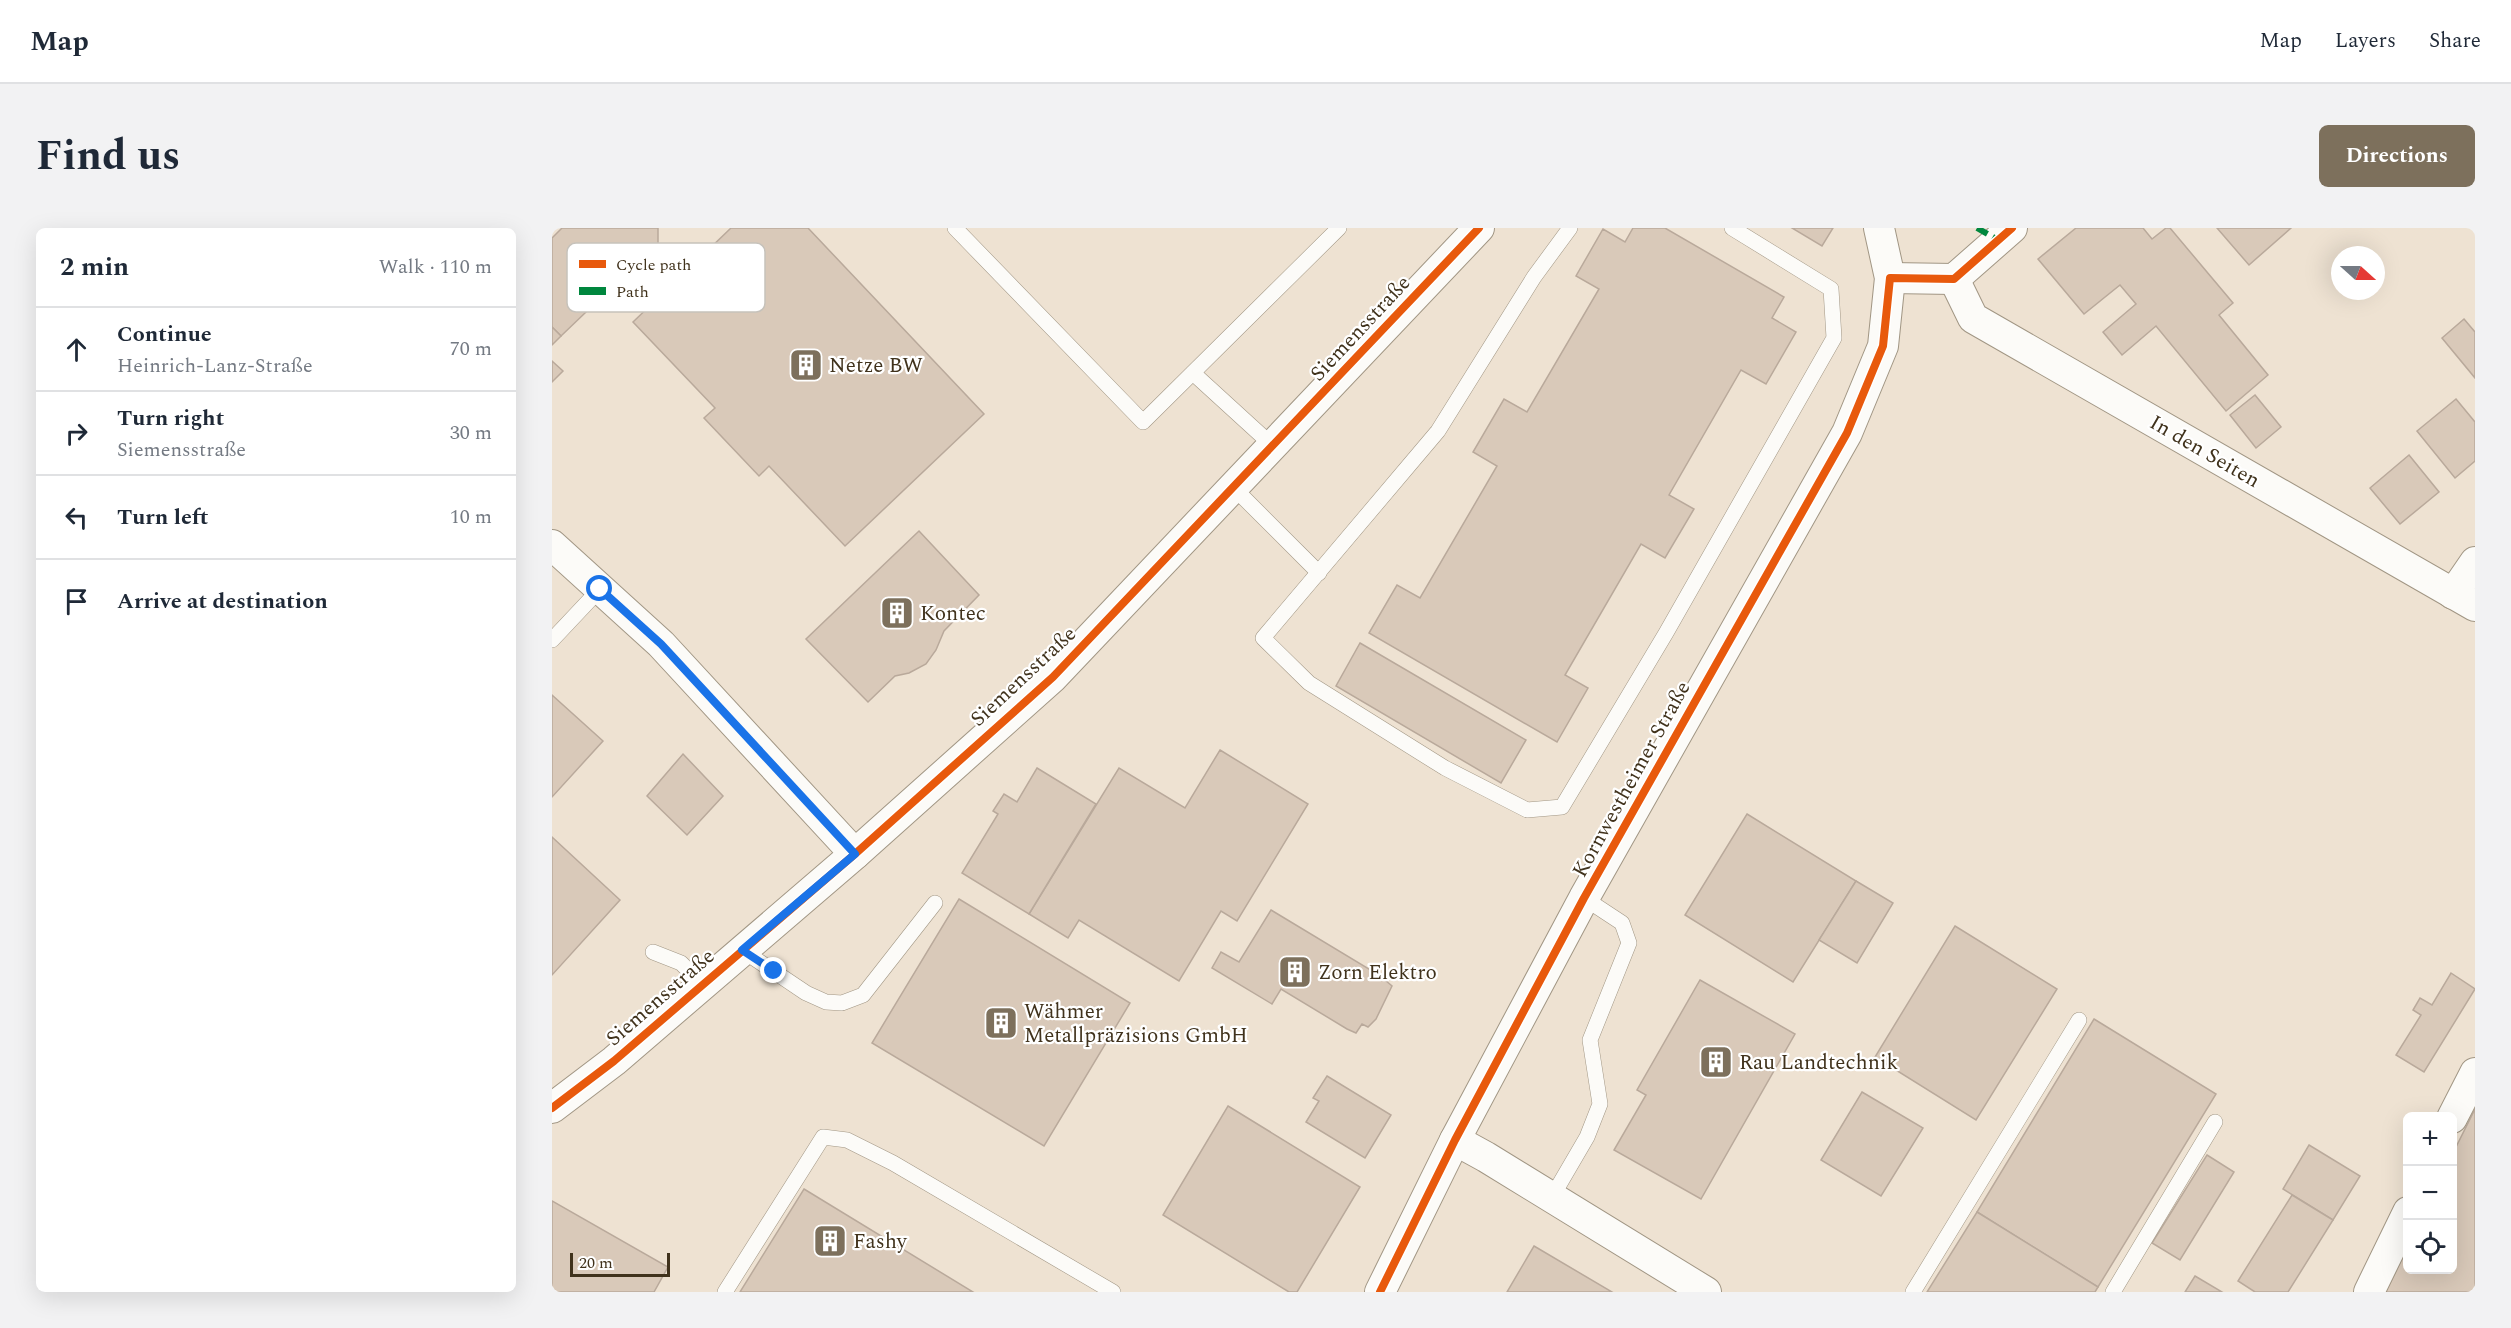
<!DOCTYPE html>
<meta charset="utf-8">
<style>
:root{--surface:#fff;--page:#f2f2f3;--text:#1f2937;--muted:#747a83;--line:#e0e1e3;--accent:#7d705c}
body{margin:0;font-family:Spectral,serif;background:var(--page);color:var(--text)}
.controls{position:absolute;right:18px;bottom:18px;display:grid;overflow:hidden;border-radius:9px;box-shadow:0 6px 24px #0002}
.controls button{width:54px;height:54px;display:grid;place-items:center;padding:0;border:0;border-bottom:2px solid var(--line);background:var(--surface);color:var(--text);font:30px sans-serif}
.compass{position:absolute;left:1779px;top:18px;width:54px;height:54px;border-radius:50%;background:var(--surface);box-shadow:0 6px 24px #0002;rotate:111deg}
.scale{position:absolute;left:18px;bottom:15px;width:100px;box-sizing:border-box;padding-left:6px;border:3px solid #40321c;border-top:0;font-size:16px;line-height:21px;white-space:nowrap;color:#40321c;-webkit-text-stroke:4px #fff;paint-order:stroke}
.stop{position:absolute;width:18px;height:18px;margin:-14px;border:4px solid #1a73e8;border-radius:50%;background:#fff}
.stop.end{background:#1a73e8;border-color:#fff;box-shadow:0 2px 6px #0008}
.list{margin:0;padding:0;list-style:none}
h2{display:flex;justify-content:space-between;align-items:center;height:78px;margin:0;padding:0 24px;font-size:26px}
h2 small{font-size:20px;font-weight:400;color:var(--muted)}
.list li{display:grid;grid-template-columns:39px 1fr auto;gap:18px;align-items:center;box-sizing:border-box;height:84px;padding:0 24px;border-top:2px solid var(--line)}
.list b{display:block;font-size:22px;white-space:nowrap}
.list p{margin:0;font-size:20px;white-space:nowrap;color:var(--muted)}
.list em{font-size:20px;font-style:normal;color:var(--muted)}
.icon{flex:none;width:33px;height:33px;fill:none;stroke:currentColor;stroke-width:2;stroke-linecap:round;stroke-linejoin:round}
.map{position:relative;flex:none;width:1923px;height:1064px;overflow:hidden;border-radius:9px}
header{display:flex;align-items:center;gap:36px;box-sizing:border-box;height:84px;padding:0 30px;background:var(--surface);border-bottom:2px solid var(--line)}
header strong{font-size:28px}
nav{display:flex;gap:33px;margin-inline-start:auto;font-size:21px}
.intro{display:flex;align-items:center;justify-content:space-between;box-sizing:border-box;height:144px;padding:0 36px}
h1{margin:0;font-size:42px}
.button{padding:15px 27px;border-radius:9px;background:var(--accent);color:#fff;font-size:21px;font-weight:700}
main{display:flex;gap:36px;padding:0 36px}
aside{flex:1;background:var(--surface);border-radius:9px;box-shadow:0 6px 24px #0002}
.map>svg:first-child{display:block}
.building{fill:#d9c9b9;stroke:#b9a99b;stroke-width:1.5}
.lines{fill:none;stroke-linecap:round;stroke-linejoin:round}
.lane-casing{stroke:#a19684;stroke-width:16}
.street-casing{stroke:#a19684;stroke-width:32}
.lane{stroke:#fcfbf8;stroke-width:15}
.street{stroke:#fcfbf8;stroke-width:30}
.quiet{stroke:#00873e;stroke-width:6;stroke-dasharray:12 6;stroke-linecap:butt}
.cycleway-casing{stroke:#fff;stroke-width:11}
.cycleway{stroke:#e8590c;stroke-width:8}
.route{stroke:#1a73e8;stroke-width:8}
.labels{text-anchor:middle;stroke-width:4.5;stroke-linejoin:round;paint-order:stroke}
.street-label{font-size:21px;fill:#40321c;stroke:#fff}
.poi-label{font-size:21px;fill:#40321c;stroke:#fff;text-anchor:start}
.key{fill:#fff;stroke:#c6c2bb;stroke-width:1.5}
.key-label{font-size:16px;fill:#40321c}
</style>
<header>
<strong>Map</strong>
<nav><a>Map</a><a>Layers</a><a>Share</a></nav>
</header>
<div class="intro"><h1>Find us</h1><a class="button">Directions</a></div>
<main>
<aside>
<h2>2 min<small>Walk · 110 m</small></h2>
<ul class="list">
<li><svg class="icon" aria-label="ahead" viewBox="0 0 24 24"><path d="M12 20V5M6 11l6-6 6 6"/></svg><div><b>Continue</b><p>Heinrich-Lanz-Straße</p></div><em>70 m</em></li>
<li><svg class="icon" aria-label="right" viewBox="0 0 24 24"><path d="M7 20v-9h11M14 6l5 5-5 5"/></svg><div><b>Turn right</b><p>Siemensstraße</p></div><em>30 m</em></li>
<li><svg class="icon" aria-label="left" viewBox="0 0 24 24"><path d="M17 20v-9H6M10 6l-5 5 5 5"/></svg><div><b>Turn left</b></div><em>10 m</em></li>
<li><svg class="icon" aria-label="arrive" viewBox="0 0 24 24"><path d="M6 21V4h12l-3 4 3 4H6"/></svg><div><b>Arrive at destination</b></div></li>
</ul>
</aside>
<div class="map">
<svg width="1923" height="1064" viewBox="0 0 1923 1064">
<rect width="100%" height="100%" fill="#eee2d2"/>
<g class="building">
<polygon points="10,0 106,0 106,28 79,27 80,40 9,108 0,99 0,10"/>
<polygon points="179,0 256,0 432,186 293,318 217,238 207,248 152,190 163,180 81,94"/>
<polygon points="1081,0 1113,0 1232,69 1220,90 1244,104 1214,156 1189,142 1117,267 1142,281 1113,330 1089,316 1013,447 1036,460 1005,514 817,405 845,357 868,370 945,238 921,224 952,171 975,184 1047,61 1024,48 1051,1 1073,14"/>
<polygon points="1240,0 1281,0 1270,18"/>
<polygon points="1524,0 1591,0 1600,11 1614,0 1618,0 1681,75 1667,87 1716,147 1674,183 1604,98 1570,127 1551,104 1584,76 1568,57 1532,86 1486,31"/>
<polygon points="1665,0 1739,0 1697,37"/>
<polygon points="1912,91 1923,104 1923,150 1890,110"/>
<polygon points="0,99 9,108 0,117"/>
<polygon points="0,133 11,143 0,154"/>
<polygon points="1703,167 1729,199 1704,220 1678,187"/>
<polygon points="1904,171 1923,194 1923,233 1903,250 1865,203"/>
<polygon points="1857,227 1887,264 1848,296 1818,260"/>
<polygon points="367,303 427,367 392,403 384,422 374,436 357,445 343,448 316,474 254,411"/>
<polygon points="808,415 974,512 949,555 784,458"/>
<polygon points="0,467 51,513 0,569"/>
<polygon points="668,522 756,576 685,693 669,683 627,753 527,692 516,710 477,686 567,540 633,580"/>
<polygon points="131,526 171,568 135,607 95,568"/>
<polygon points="485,540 544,576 477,686 410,645 446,586 441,583 452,566 465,574"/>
<polygon points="1195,586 1304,653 1241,754 1133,687"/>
<polygon points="0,609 68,672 0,747"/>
<polygon points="1304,653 1341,675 1305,735 1267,712"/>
<polygon points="407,671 578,775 492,918 320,815"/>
<polygon points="719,682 827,747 840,758 824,791 816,799 810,796 804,805 795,801 729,761 720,776 660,740 669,724 687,734"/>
<polygon points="1403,698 1505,761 1424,892 1323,829"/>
<polygon points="1899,745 1923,761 1872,844 1844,827 1869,787 1861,782 1868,770 1880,777"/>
<polygon points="1148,752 1243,806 1149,971 1062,922 1094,867 1085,862"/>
<polygon points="1542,791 1664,866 1546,1059 1425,984"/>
<polygon points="775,848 839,887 813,930 754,894 767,873 761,870"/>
<polygon points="1310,864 1371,900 1329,968 1269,932"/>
<polygon points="676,878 808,959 745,1064 737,1064 611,987"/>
<polygon points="1923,881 1923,1064 1833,1064 1856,1019 1856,1042 1900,1042 1900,927"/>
<polygon points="1757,917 1808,948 1781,992 1731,961"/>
<polygon points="1655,927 1682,944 1628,1032 1600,1015"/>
<polygon points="252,961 421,1064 188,1064"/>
<polygon points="1740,967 1781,992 1736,1064 1703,1064 1686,1053"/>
<polygon points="0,973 116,1039 102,1064 0,1064"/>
<polygon points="1425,984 1546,1059 1543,1064 1375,1064"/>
<polygon points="982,1018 1060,1064 955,1064"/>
<polygon points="1643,1048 1670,1064 1633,1064"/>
</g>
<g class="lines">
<defs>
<g id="lane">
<polyline points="403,0 591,194 787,0"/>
<polyline points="1018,0 982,49 886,203 711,410 757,455 893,540 975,582 1010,579 1114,405 1282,110 1279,61 1180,0"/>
<polyline points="641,145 721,218"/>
<polyline points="682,260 767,345"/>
<polyline points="0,412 48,361"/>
<polyline points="190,722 254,765 274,774 290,775 311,767 383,675"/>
<polyline points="101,724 129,735 150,756"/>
<polyline points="1000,969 1035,909 1048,876 1038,812 1077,715 1070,695 1032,670"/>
<polyline points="173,1064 271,909 295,912 341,935 561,1064"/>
<polyline points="1361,1064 1527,792"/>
<polyline points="1561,1064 1663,894"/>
</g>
<g id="street">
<polyline points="1338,50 1402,51 1460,0"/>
<polyline points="1402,51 1421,90 1923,378"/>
<polyline points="0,317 109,416 303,626"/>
<polyline points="1901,366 1923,334"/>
<polyline points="0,880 62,833 303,626 501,449 927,0"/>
<polyline points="1900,890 1923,845"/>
<polyline points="903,912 934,929 1154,1064"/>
<polyline points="828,1064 903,912 1032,670 1295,205 1331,118 1338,50 1327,0"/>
<polyline points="1817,1064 1856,984"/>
</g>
</defs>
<use href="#lane" class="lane-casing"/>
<use href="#street" class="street-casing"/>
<use href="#lane" class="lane"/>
<use href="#street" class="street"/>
<polyline class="quiet" points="1425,0 1446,12"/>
<defs>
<g id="cycleway">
<polyline points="0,880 62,833 303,626 501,449 927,0"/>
<polyline points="828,1064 903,912 1032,670 1295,205 1331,118 1338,50 1402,51 1460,0"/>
</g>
</defs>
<use href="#cycleway" class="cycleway-casing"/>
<use href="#cycleway" class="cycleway"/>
</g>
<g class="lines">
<polyline class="route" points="48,361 109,416 303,626 190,722 222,743"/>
</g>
<defs>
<symbol id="building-square" viewBox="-11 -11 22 22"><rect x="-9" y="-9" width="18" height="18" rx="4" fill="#7d705c" stroke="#fff"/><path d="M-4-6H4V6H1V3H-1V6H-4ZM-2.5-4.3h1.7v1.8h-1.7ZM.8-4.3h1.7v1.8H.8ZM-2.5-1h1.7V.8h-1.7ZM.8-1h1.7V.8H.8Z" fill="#fff"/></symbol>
</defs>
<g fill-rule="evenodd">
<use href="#building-square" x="235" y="118" width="38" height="38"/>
<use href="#building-square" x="326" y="366" width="38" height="38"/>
<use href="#building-square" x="724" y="725" width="38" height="38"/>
<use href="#building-square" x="430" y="776" width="38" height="38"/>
<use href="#building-square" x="1145" y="815" width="38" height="38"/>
<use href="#building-square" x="259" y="994" width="38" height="38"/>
</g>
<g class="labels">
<g class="street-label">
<text transform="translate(808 100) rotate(-47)" y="7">Siemensstraße</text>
<text transform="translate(1653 223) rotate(30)" y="7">In den Seiten</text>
<text transform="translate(471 448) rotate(-43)" y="7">Siemensstraße</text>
<text transform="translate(1079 551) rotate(-61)" y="7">Kornwestheimer Straße</text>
<text transform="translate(108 769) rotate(-41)" y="7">Siemensstraße</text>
</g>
<g class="poi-label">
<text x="277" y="144">Netze BW</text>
<text x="368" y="392">Kontec</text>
<text x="766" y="751">Zorn Elektro</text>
<text x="472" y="790">Wähmer<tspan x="472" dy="24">Metallpräzisions GmbH</tspan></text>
<text x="1187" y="841">Rau Landtechnik</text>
<text x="301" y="1020">Fashy</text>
</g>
</g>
<rect x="15" y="15" width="198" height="69" rx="9" class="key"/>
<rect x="27" y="32" width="27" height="8" fill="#e8590c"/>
<rect x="27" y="59" width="27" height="8" fill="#00873e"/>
<g class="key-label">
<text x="64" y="42">Cycle path</text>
<text x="64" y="69">Path</text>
</g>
</svg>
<div class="controls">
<button>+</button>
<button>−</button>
<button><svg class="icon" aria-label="locate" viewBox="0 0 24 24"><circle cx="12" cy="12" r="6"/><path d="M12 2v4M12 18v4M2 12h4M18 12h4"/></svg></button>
</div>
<svg class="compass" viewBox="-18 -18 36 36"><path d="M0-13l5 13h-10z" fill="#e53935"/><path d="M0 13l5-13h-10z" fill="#747a83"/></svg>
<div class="scale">20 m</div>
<div class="stop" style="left:48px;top:361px"></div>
<div class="stop end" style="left:222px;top:743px"></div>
</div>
</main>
